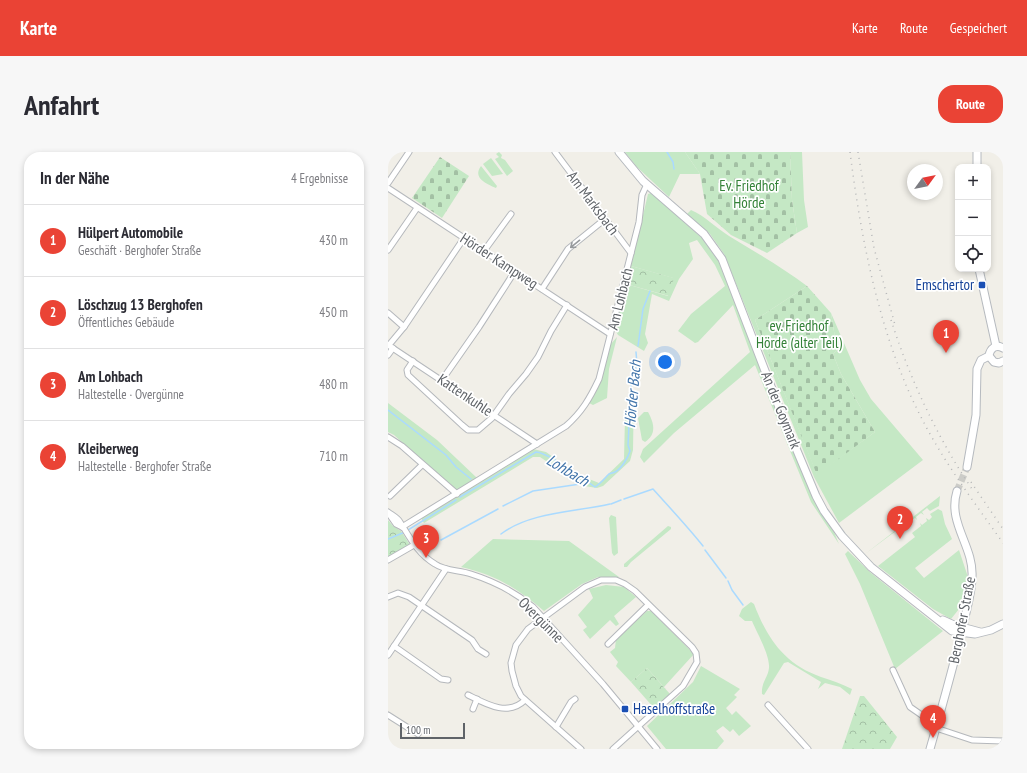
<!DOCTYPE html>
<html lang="de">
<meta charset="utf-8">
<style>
:root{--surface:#fff;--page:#f7f7f7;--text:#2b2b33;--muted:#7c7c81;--line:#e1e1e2;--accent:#ea4335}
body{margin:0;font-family:"PT Sans Narrow",sans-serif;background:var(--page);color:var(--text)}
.controls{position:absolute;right:12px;top:12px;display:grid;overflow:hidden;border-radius:8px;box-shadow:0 2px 6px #0003}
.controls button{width:36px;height:36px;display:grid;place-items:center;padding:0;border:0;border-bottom:1px solid var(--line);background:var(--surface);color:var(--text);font:20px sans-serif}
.compass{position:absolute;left:519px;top:12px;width:36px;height:36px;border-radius:50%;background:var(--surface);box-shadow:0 2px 6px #0003;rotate:57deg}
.scale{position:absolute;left:12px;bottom:10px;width:65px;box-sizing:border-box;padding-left:4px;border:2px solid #5f6368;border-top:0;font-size:11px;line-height:14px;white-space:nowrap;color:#5f6368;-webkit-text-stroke:3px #fff;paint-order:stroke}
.you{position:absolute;left:277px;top:210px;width:14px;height:14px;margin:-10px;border:3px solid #fff;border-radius:50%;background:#1a73e8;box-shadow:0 0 0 6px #1a73e833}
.badge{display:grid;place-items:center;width:26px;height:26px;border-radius:50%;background:var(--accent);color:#fff;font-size:13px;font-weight:700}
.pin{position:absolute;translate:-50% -33px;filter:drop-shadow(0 1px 2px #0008)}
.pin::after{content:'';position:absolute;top:21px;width:14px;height:12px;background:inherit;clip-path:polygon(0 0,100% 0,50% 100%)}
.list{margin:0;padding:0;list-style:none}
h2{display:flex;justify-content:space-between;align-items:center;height:52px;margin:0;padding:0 16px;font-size:17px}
h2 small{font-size:13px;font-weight:400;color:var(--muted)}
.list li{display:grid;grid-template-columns:26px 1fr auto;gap:12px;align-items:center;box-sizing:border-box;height:72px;padding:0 16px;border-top:1px solid var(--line)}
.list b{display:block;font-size:15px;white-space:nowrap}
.list p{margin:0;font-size:13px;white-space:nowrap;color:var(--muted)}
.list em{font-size:13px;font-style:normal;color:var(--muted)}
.icon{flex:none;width:22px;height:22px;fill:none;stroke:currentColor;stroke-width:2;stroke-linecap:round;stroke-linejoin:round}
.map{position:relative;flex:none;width:615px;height:597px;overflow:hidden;border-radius:16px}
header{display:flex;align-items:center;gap:24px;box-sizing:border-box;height:56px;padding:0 20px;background:var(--accent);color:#fff}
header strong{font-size:19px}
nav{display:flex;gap:22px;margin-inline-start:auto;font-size:14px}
.intro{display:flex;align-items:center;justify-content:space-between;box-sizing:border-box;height:96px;padding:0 24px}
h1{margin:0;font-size:28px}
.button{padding:10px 18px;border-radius:16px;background:var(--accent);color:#fff;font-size:14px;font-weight:700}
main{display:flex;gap:24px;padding:0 24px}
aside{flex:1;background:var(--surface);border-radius:16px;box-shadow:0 2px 6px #0003}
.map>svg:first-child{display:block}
.green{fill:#c5e8c5}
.cemetery{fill:url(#cemetery-stones)}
.park{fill:url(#park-crowns)}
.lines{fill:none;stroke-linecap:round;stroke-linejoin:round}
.stream{stroke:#aadaff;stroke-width:1.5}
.secondary-tunnel{stroke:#ccccc8;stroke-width:7;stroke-dasharray:7 3.5;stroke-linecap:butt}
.street-casing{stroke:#b5b8bc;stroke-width:7}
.secondary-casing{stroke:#b6babf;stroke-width:9}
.street{stroke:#fff;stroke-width:5}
.secondary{stroke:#fff;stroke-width:7}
.rail{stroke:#b6b7b8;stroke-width:1.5;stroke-dasharray:1 5;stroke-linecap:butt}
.oneway{stroke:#979a9d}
.transit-dot{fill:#1a4fb4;stroke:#fff;stroke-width:1.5}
.labels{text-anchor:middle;stroke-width:3.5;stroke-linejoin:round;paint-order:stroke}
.park-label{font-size:15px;fill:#348238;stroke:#fff}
.street-label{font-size:15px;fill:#5f6368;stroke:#fff}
.transit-label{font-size:15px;fill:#164399;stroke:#fff;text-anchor:end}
.water-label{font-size:16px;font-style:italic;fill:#4174aa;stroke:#fff}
</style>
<header>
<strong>Karte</strong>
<nav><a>Karte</a><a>Route</a><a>Gespeichert</a></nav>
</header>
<div class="intro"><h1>Anfahrt</h1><a class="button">Route</a></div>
<main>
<aside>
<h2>In der Nähe<small>4 Ergebnisse</small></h2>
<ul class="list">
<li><span class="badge">1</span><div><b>Hülpert Automobile</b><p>Geschäft · Berghofer Straße</p></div><em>430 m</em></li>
<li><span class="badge">2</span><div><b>Löschzug 13 Berghofen</b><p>Öffentliches Gebäude</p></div><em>450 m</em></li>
<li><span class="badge">3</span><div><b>Am Lohbach</b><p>Haltestelle · Overgünne</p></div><em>480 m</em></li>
<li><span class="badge">4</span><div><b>Kleiberweg</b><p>Haltestelle · Berghofer Straße</p></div><em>710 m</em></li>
</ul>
</aside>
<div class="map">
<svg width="615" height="597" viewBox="0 0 615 597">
<defs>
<pattern id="cemetery-stones" width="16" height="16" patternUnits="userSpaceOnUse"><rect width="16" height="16" fill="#c5e8c5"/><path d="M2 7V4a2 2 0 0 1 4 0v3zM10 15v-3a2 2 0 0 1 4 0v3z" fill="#a3c0a4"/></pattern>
<pattern id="park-crowns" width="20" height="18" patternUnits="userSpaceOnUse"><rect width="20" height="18" fill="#c5e8c5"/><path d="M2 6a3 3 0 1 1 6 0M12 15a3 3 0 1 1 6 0" fill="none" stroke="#a3c0a4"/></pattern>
</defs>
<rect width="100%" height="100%" fill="#f1efe8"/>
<g class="green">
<polygon points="111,0 114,3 113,6 117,8 125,19 119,24 107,7 111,5 108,2"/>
<polygon points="237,0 297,0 312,22 292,22 281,45 249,15"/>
<polygon points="402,0 414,0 416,48 420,75 409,81 404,48"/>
<polygon points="103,6 115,22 104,24 95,12"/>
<path d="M 93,14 L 109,34 L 108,36 C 99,32 84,26 93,14 Z"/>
<polygon points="263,41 314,86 330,108 425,346 446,380 451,392 423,350 367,213 286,281 256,311 252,305 255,297 362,200 345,153 310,190 307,191 290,179 303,162 337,134 327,113 309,88 301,91 305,107 291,127 281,149 264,142 257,182 260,191 256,199 230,183 227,178 238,132 280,144 285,126 243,114 260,42"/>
<path d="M 303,58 C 317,64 327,75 341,84 C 367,100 394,115 419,134 L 367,168 L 429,322 L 487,280 L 453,222 L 445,202 L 449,198 L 443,161 L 472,228 L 483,247 L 535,308 L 451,371 L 426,325 L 336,102 L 322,82 L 299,62 Z"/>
<polygon points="229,185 221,217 219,246 205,253 201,251 214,224 222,193"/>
<polygon points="241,239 246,239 245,298 242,309 215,334 209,336 190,333 191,327 196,325 211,331 236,307 237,265 240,259"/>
<polygon points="0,251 49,288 89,326 68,339 6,283 0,280"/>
<path d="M 256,260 L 260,260 C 266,271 269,282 257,290 L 254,288 L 250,266 Z"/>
<polygon points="145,297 158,300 168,307 164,313 152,305 145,305 36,371 33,366"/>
<polygon points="552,344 551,354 542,359 539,356 534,360 536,363 533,361 528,365 529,368 527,366 522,369 524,373 516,373 477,402"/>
<polygon points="550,357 554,359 557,372 564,387 527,416 536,426 571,398 580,425 571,457 563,467 545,457 490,414 527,385 524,381 533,374 532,371 534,373 539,369 538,366 541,368 544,365 542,362"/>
<polygon points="223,363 228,365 230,401 226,404 224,401 221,366"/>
<polygon points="280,374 283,375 283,377 243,410 239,415 236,415 236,412"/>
<path d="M 105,387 L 181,389 L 231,425 L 210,425 L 194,432 L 156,459 C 129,436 108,423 73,415 Z"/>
<polygon points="460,399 483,421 555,479 507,517 472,432 457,402"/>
<polygon points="218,433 236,435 248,445 226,464 231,472 228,474 222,468 202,487 195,478 199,475 190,463 205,446 201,437"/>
<path d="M 363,450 L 366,452 C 379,486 396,512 433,525 C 443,528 454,532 464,537 L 462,543 L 452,535 L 437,531 L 430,537 L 433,530 L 400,510 L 396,511 L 376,543 L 374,542 C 373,530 380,526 381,516 C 382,503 369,481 364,469 L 357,469 L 351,464 L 354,457 Z"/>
<polygon points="259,459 263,459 306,502 276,535 259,516 243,530 228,514 230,510 222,500 227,496 228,487"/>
<polygon points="313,514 352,537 346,543 349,545 338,556 344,563 348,559 363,574 351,584 345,577 342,580 335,574 328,579 336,589 329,597 278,597 259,574 305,530"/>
</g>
<g class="cemetery">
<polygon points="297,0 402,0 404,48 409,81 379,101 343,83 319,62 312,22"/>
<polygon points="52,5 81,24 54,66 24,46"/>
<polygon points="419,134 443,161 449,198 445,202 453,222 487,280 429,323 367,168"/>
</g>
<g class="park">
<polygon points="243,114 286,126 281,144 238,132"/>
<polygon points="0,368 5,374 13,379 22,393 0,406"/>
<polygon points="259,516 282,542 266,556 243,530"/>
<polygon points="472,544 476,544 509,585 502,597 454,597"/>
</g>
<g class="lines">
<g class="stream">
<polyline points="279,0 285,10 286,17"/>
<polyline points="250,194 255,157 262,139"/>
<polyline points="0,258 58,303 68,315 83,327"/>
<path d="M 72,345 L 148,300 C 159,300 196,327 207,335 C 213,331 216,327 221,322 C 223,321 225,321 227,320 C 233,317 240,306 242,299 L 240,293 L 243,234 L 249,212 L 248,200"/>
<path d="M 236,347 L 265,337 C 282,356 299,374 315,394"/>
<polyline points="223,352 233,348"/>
<polyline points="115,354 145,339 199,331"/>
<polyline points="20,378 68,348"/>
<path d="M 113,382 C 142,360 187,360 222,352"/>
<polyline points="0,387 17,380"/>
<polyline points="53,388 110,357"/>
<polyline points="317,398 338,426"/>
<polyline points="340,429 344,438 355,453"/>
</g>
<polyline class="secondary-tunnel" points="569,339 579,315"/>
<defs>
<g id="street">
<polyline points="167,0 243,101"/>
<polyline points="0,31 21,0"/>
<polyline points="0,36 222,182"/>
<polyline points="0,98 29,56"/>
<polyline points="96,99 123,62"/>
<polyline points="154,137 180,97 217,67"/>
<polyline points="0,161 16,175"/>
<polyline points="0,193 149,292"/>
<polyline points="1,193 16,175 76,86"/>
<polyline points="0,203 5,196"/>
<polyline points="25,209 19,218 20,223 74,273 80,278 90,278 104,266 121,242 138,222 150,205 163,179 179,153"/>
<polyline points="54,228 91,175 127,119"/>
<polyline points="0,285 14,294 69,342"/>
<polyline points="2,344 34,313"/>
<path d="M 0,360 C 4,363 10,366 12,370 C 22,386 30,402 47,412 C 57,419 71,418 83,422 C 105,429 127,440 145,455 L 215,532 L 269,597"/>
<polyline points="1,362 8,372 14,375"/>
<path d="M 14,375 L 178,274 C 194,260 202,246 211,227 L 251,70 L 254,43 L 259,32"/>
<polyline points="0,408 26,393"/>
<polyline points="0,445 10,441 21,445 84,488 90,497 98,502"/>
<polyline points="220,492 260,453"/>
<polyline points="6,494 53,527 60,528"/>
<polyline points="0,503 58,417"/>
<polyline points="505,518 522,555 548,573"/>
<path d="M 80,543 C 98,552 120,565 137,548"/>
<polyline points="380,553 420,597"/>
<polyline points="85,557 89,547"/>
<polyline points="0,563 30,582"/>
<polyline points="168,575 183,550 187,547"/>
<polyline points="548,576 584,588 615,589"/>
<polyline points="193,597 133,544 128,534 124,519 123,511 128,493 140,477 197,435 213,428 228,428 237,432 247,439 304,495 308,501 309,510 295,534 225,597"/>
</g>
<g id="secondary">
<polyline points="231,0 255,29 316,82 334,107 394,263 428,344 436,359 454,384 483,415 564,479 587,482 603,478 615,472"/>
<polyline points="589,0 589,15"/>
<polyline points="591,117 608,194"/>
<path d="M 615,196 C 608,192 602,196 601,204 L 606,210 L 611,211 L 615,209"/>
<polyline points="579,315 588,263 589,217 593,208 601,204"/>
<polyline points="555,468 566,473 592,480"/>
<path d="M 542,597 C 554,555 566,513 576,470 C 579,455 584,440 584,425 C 586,394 559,371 569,339"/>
</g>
</defs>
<use href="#street" class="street-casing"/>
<use href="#secondary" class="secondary-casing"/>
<use href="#street" class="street"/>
<use href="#secondary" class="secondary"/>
<g class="rail">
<path d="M 462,0 C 473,87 492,186 533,265 C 555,309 586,350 615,391"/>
<polyline points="470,0 486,96 507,173"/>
<path d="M 503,168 C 522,227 549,285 584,337"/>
<polyline points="583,330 615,377"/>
</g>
</g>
<defs><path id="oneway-shaft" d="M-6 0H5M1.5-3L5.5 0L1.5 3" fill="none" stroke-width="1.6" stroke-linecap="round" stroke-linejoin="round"/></defs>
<use class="oneway" href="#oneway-shaft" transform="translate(187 92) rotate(141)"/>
<g class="transit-dot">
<rect x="590" y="129" width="8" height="8" rx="2"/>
<rect x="233" y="553" width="8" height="8" rx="2"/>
</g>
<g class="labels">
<g class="park-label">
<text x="361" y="39">Ev. Friedhof<tspan x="361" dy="17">Hörde</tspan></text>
<text x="411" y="179">ev. Friedhof<tspan x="411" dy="17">Hörde (alter Teil)</tspan></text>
</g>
<g class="street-label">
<text transform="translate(205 51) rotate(53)" y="5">Am Marksbach</text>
<text transform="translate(111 109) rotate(33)" y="5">Hörder Kampweg</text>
<text transform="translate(232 147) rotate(-76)" y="5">Am Lohbach</text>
<text transform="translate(77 243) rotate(34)" y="5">Kattenkuhle</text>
<text transform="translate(393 258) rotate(68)" y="5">An der Goymark</text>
<text transform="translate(153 468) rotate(45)" y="5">Overgünne</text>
<text transform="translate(574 468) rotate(-79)" y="5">Berghofer Straße</text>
</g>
<g class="transit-label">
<text x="586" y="138">Emschertor</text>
<text x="245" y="562" text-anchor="start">Haselhoffstraße</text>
</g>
<g class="water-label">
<text transform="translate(244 242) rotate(-85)" y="6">Hörder Bach</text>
<text transform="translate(180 318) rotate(31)" y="6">Lohbach</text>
</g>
</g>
</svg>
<div class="controls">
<button>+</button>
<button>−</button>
<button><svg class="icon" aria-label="locate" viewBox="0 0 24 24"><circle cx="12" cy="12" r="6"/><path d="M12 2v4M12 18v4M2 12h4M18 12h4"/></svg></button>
</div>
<svg class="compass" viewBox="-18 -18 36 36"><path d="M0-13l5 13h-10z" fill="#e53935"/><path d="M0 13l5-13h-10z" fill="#7c7c81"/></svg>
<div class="scale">100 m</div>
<div class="you"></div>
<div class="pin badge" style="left:558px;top:201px">1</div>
<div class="pin badge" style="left:512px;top:387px">2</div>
<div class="pin badge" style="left:38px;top:406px">3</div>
<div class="pin badge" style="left:545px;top:586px">4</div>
</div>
</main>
